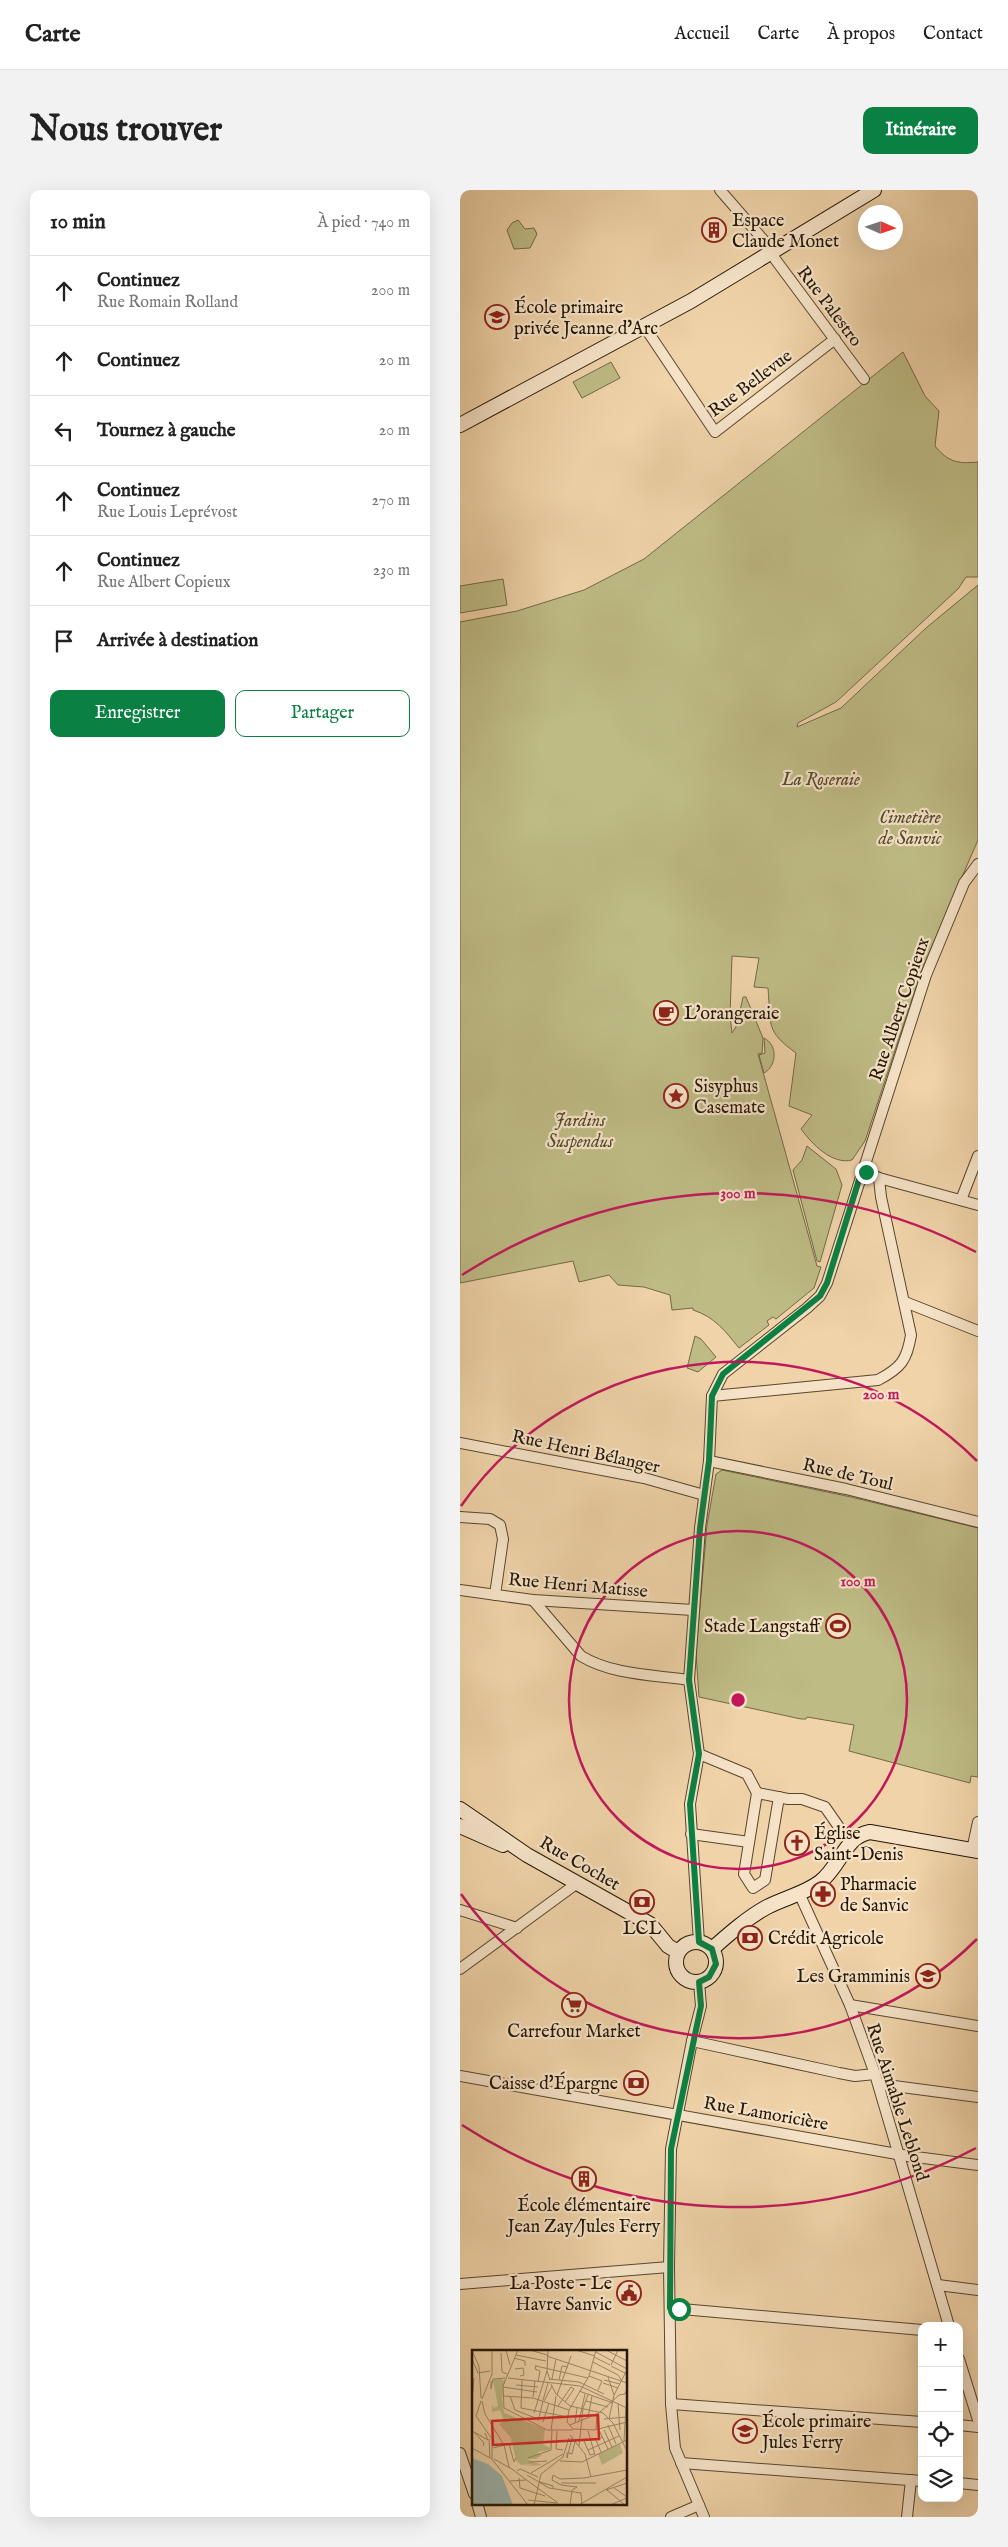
<!DOCTYPE html>
<html lang="fr">
<meta charset="utf-8">
<style>
:root{--surface:#fff;--page:#f2f2f2;--text:#222;--muted:#767676;--line:#e0e0e0;--accent:#0b8043}
body{margin:0;font-family:"IM FELL English",serif;background:var(--page);color:var(--text)}
.controls{position:absolute;right:15px;bottom:15px;display:grid;overflow:hidden;border-radius:10px;box-shadow:0 5px 20px #0002}
.controls button{width:45px;height:45px;display:grid;place-items:center;padding:0;border:0;border-bottom:1px solid var(--line);background:var(--surface);color:var(--text);font:25px sans-serif}
.compass{position:absolute;left:398px;top:15px;width:45px;height:45px;border-radius:50%;background:var(--surface);box-shadow:0 5px 20px #0002;rotate:93deg}
.stop{position:absolute;width:15px;height:15px;margin:-11px;border:4px solid #0b8043;border-radius:50%;background:#fff}
.stop.end{background:#0b8043;border-color:#fff;box-shadow:0 1px 5px #0008}
.list{margin:0;padding:0;list-style:none}
h2{display:flex;justify-content:space-between;align-items:center;height:65px;margin:0;padding:0 20px;font-size:21px}
h2 small{font-size:16px;font-weight:400;color:var(--muted)}
.list li{display:grid;grid-template-columns:32px 1fr auto;gap:15px;align-items:center;box-sizing:border-box;height:70px;padding:0 20px;border-top:1px solid var(--line)}
.list b{display:block;font-size:19px;white-space:nowrap}
.list p{margin:0;font-size:16px;white-space:nowrap;color:var(--muted)}
.list em{font-size:16px;font-style:normal;color:var(--muted)}
.actions{display:flex;gap:10px;padding:15px 20px}
.actions a{flex:1;padding:11px 0;border:1px solid var(--accent);border-radius:10px;text-align:center;font-size:18px;color:var(--accent)}
.actions .main{background:var(--accent);color:#fff}
.icon{flex:none;width:28px;height:28px;fill:none;stroke:currentColor;stroke-width:2;stroke-linecap:round;stroke-linejoin:round}
.map{position:relative;flex:none;width:518px;height:2327px;overflow:hidden;border-radius:10px}
header{display:flex;align-items:center;gap:30px;box-sizing:border-box;height:70px;padding:0 25px;background:var(--surface);border-bottom:1px solid var(--line)}
header strong{font-size:24px}
nav{display:flex;gap:28px;margin-inline-start:auto;font-size:18px}
.intro{display:flex;align-items:center;justify-content:space-between;box-sizing:border-box;height:120px;padding:0 30px}
h1{margin:0;font-size:35px}
.button{padding:12px 22px;border-radius:10px;background:var(--accent);color:#fff;font-size:18px;font-weight:700}
main{display:flex;gap:30px;padding:0 30px}
aside{flex:1;background:var(--surface);border-radius:10px;box-shadow:0 5px 20px #0002}
.map>svg:first-child{display:block}
.green{fill:#bebb85;stroke:#726946}
.lines{fill:none;stroke-linecap:round;stroke-linejoin:round}
.street-casing{stroke:#58462f;stroke-width:12}
.secondary-casing{stroke:#251706;stroke-width:16}
.street{stroke:#f5e2c7;stroke-width:10}
.secondary{stroke:#f5e2c7;stroke-width:14}
.route{stroke:#0b8043;stroke-width:6}
.ring{fill:none;stroke:#c2185b;stroke-width:2.5}
.labels{text-anchor:middle;stroke-width:4.5;stroke-linejoin:round;paint-order:stroke}
.poi-label{font-size:18px;fill:#251706;stroke:#f5e2c7;text-anchor:start}
.street-label{font-size:18px;fill:#251706;stroke:#f5e2c7}
.park-label{font-size:18px;font-style:italic;fill:#53482c;stroke:#f5e2c7}
.inset-road{fill:none;stroke:#9f8868;stroke-width:1}
.view{fill:#d62828;fill-opacity:0.15;stroke:#d62828;stroke-width:2.5}
.inset-edge{fill:none;stroke:#251706;stroke-width:2.5}
.centre{fill:#c2185b;stroke:#f5e2c7;stroke-width:2.5}
.ring-label{font-size:15px;text-anchor:middle;font-weight:bold;fill:#c2185b;stroke:#f5e2c7;stroke-width:4.5;stroke-linejoin:round;paint-order:stroke}
</style>
<header>
<strong>Carte</strong>
<nav><a>Accueil</a><a>Carte</a><a>À propos</a><a>Contact</a></nav>
</header>
<div class="intro"><h1>Nous trouver</h1><a class="button">Itinéraire</a></div>
<main>
<aside>
<h2>10 min<small>À pied · 740 m</small></h2>
<ul class="list">
<li><svg class="icon" aria-label="ahead" viewBox="0 0 24 24"><path d="M12 20V5M6 11l6-6 6 6"/></svg><div><b>Continuez</b><p>Rue Romain Rolland</p></div><em>200 m</em></li>
<li><svg class="icon" aria-label="ahead" viewBox="0 0 24 24"><path d="M12 20V5M6 11l6-6 6 6"/></svg><div><b>Continuez</b></div><em>20 m</em></li>
<li><svg class="icon" aria-label="left" viewBox="0 0 24 24"><path d="M17 20v-9H6M10 6l-5 5 5 5"/></svg><div><b>Tournez à gauche</b></div><em>20 m</em></li>
<li><svg class="icon" aria-label="ahead" viewBox="0 0 24 24"><path d="M12 20V5M6 11l6-6 6 6"/></svg><div><b>Continuez</b><p>Rue Louis Leprévost</p></div><em>270 m</em></li>
<li><svg class="icon" aria-label="ahead" viewBox="0 0 24 24"><path d="M12 20V5M6 11l6-6 6 6"/></svg><div><b>Continuez</b><p>Rue Albert Copieux</p></div><em>230 m</em></li>
<li><svg class="icon" aria-label="arrive" viewBox="0 0 24 24"><path d="M6 21V4h12l-3 4 3 4H6"/></svg><div><b>Arrivée à destination</b></div></li>
</ul>
<div class="actions"><a class="main">Enregistrer</a><a>Partager</a></div>
</aside>
<div class="map">
<svg width="518" height="2327" viewBox="0 0 518 2327">
<rect width="100%" height="100%" fill="#f0d3a9"/>
<filter id="stains"><feTurbulence type="fractalNoise" baseFrequency=".004" numOctaves="4"/><feColorMatrix values="0 0 0 0 .2 0 0 0 0 .09 0 0 0 0 .02 0 0 0 .5 -.17"/></filter>
<radialGradient id="worn" r=".72"><stop offset=".6" stop-color="#630" stop-opacity="0"/><stop offset="1" stop-color="#630" stop-opacity=".3"/></radialGradient>
<g class="green">
<polygon points="58,30 65,39 74,38 77,44 70,58 54,59 47,40 52,33"/>
<path d="M 443,162 L 465,206 L 479,221 L 475,256 C 488,272 498,274 518,272 L 518,387 L 506,387 L 498,399 L 376,512 L 338,533 L 337,537 L 381,518 L 466,438 L 518,395 L 518,650 L 462,779 L 405,951 L 392,970 C 372,975 352,954 341,939 L 352,925 L 329,916 L 336,863 C 305,841 311,834 308,798 L 294,797 L 299,768 L 272,766 L 270,826 L 272,843 L 277,835 L 283,807 L 286,807 L 303,848 L 302,863 L 298,864 L 357,1076 L 361,1077 L 354,1098 L 316,1129 L 313,1127 L 307,1131 L 309,1135 L 279,1158 C 265,1141 255,1127 233,1120 L 233,1118 L 212,1120 L 210,1105 L 184,1097 L 158,1095 L 149,1085 L 119,1092 L 113,1071 L 0,1093 L 0,432 L 57,421 L 124,400 L 184,369 Z"/>
<polygon points="151,172 160,188 122,208 113,192"/>
<polygon points="43,389 47,415 0,423 0,396"/>
<path d="M 304,848 C 318,855 317,876 304,883 L 299,865 L 305,863 Z"/>
<polygon points="347,956 376,979 382,995 360,1072 357,1071 333,980 342,970"/>
<polygon points="235,1146 241,1149 256,1167 238,1182 227,1178"/>
<polygon points="262,1280 391,1307 518,1338 518,1587 511,1586 510,1593 389,1561 394,1535 347,1527 346,1529 341,1529 239,1507 236,1463 247,1335 256,1284"/>
</g>
<g class="lines">
<defs>
<g id="street">
<polyline points="260,0 313,61 315,69 404,189"/>
<polyline points="184,136 255,242 375,149"/>
<polyline points="419,988 518,1015"/>
<polyline points="501,1010 518,966"/>
<polyline points="445,1112 518,1141"/>
<path d="M 252,1206 L 418,1190 C 441,1178 447,1170 451,1145 L 421,1007 L 419,988 L 402,980"/>
<polyline points="0,1253 184,1288 244,1305"/>
<polyline points="249,1271 386,1299 518,1332"/>
<polyline points="0,1327 30,1329 40,1335 43,1349 35,1405"/>
<polyline points="0,1400 73,1410 233,1420"/>
<path d="M 73,1410 L 121,1466 C 152,1485 194,1485 229,1490"/>
<polyline points="239,1564 287,1584 297,1603"/>
<polyline points="297,1603 284,1684 293,1698 305,1690 319,1607"/>
<polyline points="297,1603 328,1609 342,1609 365,1617 381,1640 392,1648"/>
<polyline points="231,1644 289,1652"/>
<polyline points="512,1660 518,1632"/>
<polyline points="339,1703 390,1815 415,1884 489,2136"/>
<polyline points="0,1720 57,1738"/>
<polyline points="239,1752 230,1614 239,1564 229,1490 240,1338 249,1271 252,1206 263,1184 347,1118 360,1106 367,1093 466,785 504,693 518,674"/>
<polyline points="0,1779 116,1694"/>
<polyline points="239,1792 241,1816 232,1851 211,1959 209,2077 211,2214 215,2258 244,2327"/>
<polyline points="390,1815 518,1836"/>
<polyline points="232,1851 379,1883 395,1886 415,1884"/>
<polyline points="0,1886 448,1966 518,1975"/>
<polyline points="419,1894 518,1907"/>
<polyline points="0,2094 209,2077"/>
<polyline points="478,2095 518,2100"/>
<polyline points="210,2118 462,2140"/>
<polyline points="499,2169 518,2230"/>
<polyline points="211,2214 462,2232"/>
<polyline points="499,2235 518,2237"/>
<polyline points="0,2263 14,2304"/>
<polyline points="221,2273 462,2291"/>
<polyline points="499,2293 518,2295"/>
<polyline points="17,2313 21,2327"/>
<polyline points="211,2327 239,2315"/>
<polyline points="447,2327 451,2290"/>
</g>
<g id="secondary">
<polyline points="0,235 231,111 414,0"/>
<polyline points="0,1619 67,1665 190,1734 208,1756 218,1762"/>
<polyline points="0,1636 43,1655"/>
<circle cx="236" cy="1772" r="20"/>
<path d="M 252,1759 C 269,1744 287,1728 307,1717 C 324,1708 344,1704 360,1692 C 380,1677 385,1646 410,1642 L 518,1661"/>
</g>
</defs>
<use href="#street" class="street-casing"/>
<use href="#secondary" class="secondary-casing"/>
<use href="#street" class="street"/>
<use href="#secondary" class="secondary"/>
</g>
<g class="lines">
<polyline class="route" points="219,2119 210,2118 211,1959 241,1816 239,1792 249,1787 256,1774 252,1759 239,1752 230,1614 239,1564 229,1490 240,1338 249,1271 252,1206 263,1184 360,1106 367,1093 402,980 406,982"/>
</g>
<g class="ring">
<circle cx="278" cy="1510" r="169"/>
<path d="M517 1749A338 338 0 0 1 1 1704M1 1316A338 338 0 0 1 517 1271"/>
<path d="M516 1958A507 507 0 0 1 2 1935M2 1085A507 507 0 0 1 516 1062"/>
</g>
<defs>
<symbol id="building-ring" viewBox="-11 -11 22 22"><circle r="9.5" fill="#f5e2c7" stroke="#8f2418" stroke-width="1.5"/><path d="M-4-6H4V6H1V3H-1V6H-4ZM-2.5-4.3h1.7v1.8h-1.7ZM.8-4.3h1.7v1.8H.8ZM-2.5-1h1.7V.8h-1.7ZM.8-1h1.7V.8H.8Z" fill="#8f2418"/></symbol>
<symbol id="school-ring" viewBox="-11 -11 22 22"><circle r="9.5" fill="#f5e2c7" stroke="#8f2418" stroke-width="1.5"/><path d="M0-5L7-2L0 1L-7-2ZM-4 1L0 2.5L4 1V4Q0 6-4 4Z" fill="#8f2418"/></symbol>
<symbol id="cafe-ring" viewBox="-11 -11 22 22"><circle r="9.5" fill="#f5e2c7" stroke="#8f2418" stroke-width="1.5"/><path d="M-5.5-4.5H6V0H3Q3 3.5 0 3.5H-2.5Q-5.5 3.5-5.5 0ZM3-3.2v2h1.7v-2ZM-6 4.5H4V6H-6Z" fill="#8f2418"/></symbol>
<symbol id="sight-ring" viewBox="-11 -11 22 22"><circle r="9.5" fill="#f5e2c7" stroke="#8f2418" stroke-width="1.5"/><path d="M0-6L1.8-2.2L6-1.7L2.9 1.2L3.7 5.4L0 3.3L-3.7 5.4L-2.9 1.2L-6-1.7L-1.8-2.2Z" fill="#8f2418"/></symbol>
<symbol id="stadium-ring" viewBox="-11 -11 22 22"><circle r="9.5" fill="#f5e2c7" stroke="#8f2418" stroke-width="1.5"/><path d="M0-5a6.5 5 0 1 0 0 10a6.5 5 0 1 0 0-10ZM-3.5-1.8h7v3.6h-7Z" fill="#8f2418"/></symbol>
<symbol id="church-ring" viewBox="-11 -11 22 22"><circle r="9.5" fill="#f5e2c7" stroke="#8f2418" stroke-width="1.5"/><path d="M-1.2-6h2.4v3.5h3.3v2.4h-3.3V6h-2.4V-.1h-3.3v-2.4h3.3Z" fill="#8f2418"/></symbol>
<symbol id="pharmacy-ring" viewBox="-11 -11 22 22"><circle r="9.5" fill="#f5e2c7" stroke="#8f2418" stroke-width="1.5"/><path d="M-2-6h4v4h4v4h-4v4h-4v-4h-4v-4h4Z" fill="#8f2418"/></symbol>
<symbol id="bank-ring" viewBox="-11 -11 22 22"><circle r="9.5" fill="#f5e2c7" stroke="#8f2418" stroke-width="1.5"/><path d="M-6-4H6V4H-6ZM0-2.3a2.3 2.3 0 1 0 0 4.6a2.3 2.3 0 1 0 0-4.6Z" fill="#8f2418"/></symbol>
<symbol id="supermarket-ring" viewBox="-11 -11 22 22"><circle r="9.5" fill="#f5e2c7" stroke="#8f2418" stroke-width="1.5"/><path d="M-6-5.5h2.5l.6 2H6L4.5 2H-2.5L-4.4-4H-6ZM-1.5 3.2a1.3 1.3 0 1 0 .1 0ZM3 3.2a1.3 1.3 0 1 0 .1 0Z" fill="#8f2418"/></symbol>
<symbol id="civic-ring" viewBox="-11 -11 22 22"><circle r="9.5" fill="#f5e2c7" stroke="#8f2418" stroke-width="1.5"/><path d="M-.6-6.5H3V-4.5H.6V-3L4-1V1h2V6H-6V1h2V-1L-.6-3ZM-1.2 2.5V6h2.4V2.5Z" fill="#8f2418"/></symbol>
</defs>
<g fill-rule="evenodd">
<use href="#building-ring" x="240" y="26" width="28" height="28"/>
<use href="#school-ring" x="23" y="113" width="28" height="28"/>
<use href="#cafe-ring" x="192" y="809" width="28" height="28"/>
<use href="#sight-ring" x="202" y="892" width="28" height="28"/>
<use href="#stadium-ring" x="364" y="1422" width="28" height="28"/>
<use href="#church-ring" x="323" y="1639" width="28" height="28"/>
<use href="#pharmacy-ring" x="349" y="1690" width="28" height="28"/>
<use href="#bank-ring" x="168" y="1698" width="28" height="28"/>
<use href="#bank-ring" x="276" y="1734" width="28" height="28"/>
<use href="#school-ring" x="454" y="1772" width="28" height="28"/>
<use href="#supermarket-ring" x="100" y="1801" width="28" height="28"/>
<use href="#bank-ring" x="162" y="1879" width="28" height="28"/>
<use href="#building-ring" x="110" y="1975" width="28" height="28"/>
<use href="#civic-ring" x="155" y="2089" width="28" height="28"/>
<use href="#school-ring" x="271" y="2227" width="28" height="28"/>
</g>
<g class="labels">
<g class="poi-label">
<text x="272" y="36">Espace<tspan x="272" dy="21">Claude Monet</tspan></text>
<text x="54" y="123">École primaire<tspan x="54" dy="21">privée Jeanne d'Arc</tspan></text>
<text x="224" y="829">L'orangeraie</text>
<text x="234" y="902">Sisyphus<tspan x="234" dy="21">Casemate</tspan></text>
<text x="360" y="1442" text-anchor="end">Stade Langstaff</text>
<text x="354" y="1649">Église<tspan x="354" dy="21">Saint-Denis</tspan></text>
<text x="380" y="1700">Pharmacie<tspan x="380" dy="21">de Sanvic</tspan></text>
<text x="182" y="1744" text-anchor="middle">LCL</text>
<text x="308" y="1754">Crédit Agricole</text>
<text x="450" y="1792" text-anchor="end">Les Gramminis</text>
<text x="114" y="1847" text-anchor="middle">Carrefour Market</text>
<text x="158" y="1899" text-anchor="end">Caisse d'Épargne</text>
<text x="124" y="2021" text-anchor="middle">École élémentaire<tspan x="124" dy="21">Jean Zay/Jules Ferry</tspan></text>
<text x="152" y="2099" text-anchor="end">La Poste - Le<tspan x="152" dy="21">Havre Sanvic</tspan></text>
<text x="302" y="2237">École primaire<tspan x="302" dy="21">Jules Ferry</tspan></text>
</g>
<g class="street-label">
<text transform="translate(370 116) rotate(53)" y="6">Rue Palestro</text>
<text transform="translate(290 193) rotate(-37)" y="6">Rue Bellevue</text>
<text transform="translate(439 819) rotate(-71)" y="6">Rue Albert Copieux</text>
<text transform="translate(126 1261) rotate(12)" y="6">Rue Henri Bélanger</text>
<text transform="translate(388 1284) rotate(13)" y="6">Rue de Toul</text>
<text transform="translate(118 1395) rotate(5)" y="6">Rue Henri Matisse</text>
<text transform="translate(120 1673) rotate(30)" y="6">Rue Cochet</text>
<text transform="translate(438 1912) rotate(72)" y="6">Rue Aimable Leblond</text>
<text transform="translate(306 1923) rotate(10)" y="6">Rue Lamoricière</text>
</g>
<g class="park-label">
<text x="361" y="595">La Roseraie</text>
<text x="450" y="633">Cimetière<tspan x="450" dy="21">de Sanvic</tspan></text>
<text x="120" y="936">Jardins<tspan x="120" dy="21">Suspendus</tspan></text>
</g>
</g>
<g transform="translate(12 2160)">
<rect width="155" height="155" fill="#f0d3a9"/>
<path d="M 30,28 L 31,31 L 33,28 L 30,49 L 32,63 L 73,79 L 71,94 L 78,98 L 78,94 L 79,97 L 77,100 L 65,102 L 70,105 L 64,109 L 55,109 L 70,115 L 53,116 L 61,114 L 49,115 L 44,110 L 39,88 L 27,74 L 32,71 L 28,60 L 20,62 L 20,55 L 22,58 L 26,56 L 21,30 ZM 148,94 L 151,103 L 130,115 L 126,104 Z" fill="#bebb85"/>
<path d="M 0,108 L 16,114 L 30,126 L 41,155 L 0,155 Z" fill="#9db6b1"/>
<path class="inset-road" d="M 34,0 L 38,15M 46,0 L 31,36 L 32,58 L 75,80 L 101,80M 58,0 L 75,5M 76,0 L 75,21 L 78,30M 104,0 L 123,6M 134,0 L 155,11M 0,1 L 7,16 L 9,48M 124,2 L 155,19M 29,3 L 30,22 L 35,24M 44,5 L 74,11M 75,6 L 155,33M 122,7 L 138,15M 42,8 L 53,11 L 53,16M 0,9 L 6,23 L 18,21M 121,12 L 146,25 L 150,31M 64,15 L 63,19 L 68,21 L 66,32M 139,15 L 146,0M 64,16 L 116,28M 139,16 L 155,24M 43,19 L 51,18 L 52,25 L 48,26M 117,26 L 130,31 L 126,40M 136,27 L 142,45 L 137,69M 36,28 L 108,36 L 155,58M 77,29 L 107,32 L 132,44M 80,29 L 84,9M 87,30 L 90,16 L 96,17M 132,30 L 148,34M 19,31 L 19,39 L 21,29 L 33,28M 131,33 L 146,38M 79,34 L 84,44 L 98,56 L 131,63 L 141,73 L 155,101M 44,35 L 66,37M 31,37 L 65,42M 107,41 L 141,53M 85,45 L 99,6M 142,45 L 155,20M 31,46 L 61,48 L 97,60M 38,46 L 43,60 L 66,69M 61,47 L 63,31M 0,49 L 2,28M 10,49 L 20,24 L 20,0M 71,50 L 76,33M 9,51 L 4,66 L 20,89 L 20,109M 10,51 L 13,64 L 32,95 L 37,117 L 86,153M 72,51 L 80,36M 114,51 L 136,57M 146,53 L 148,80M 86,56 L 99,37 L 102,39 L 93,52M 49,58 L 96,67M 49,58 L 50,30M 62,63 L 75,21M 116,68 L 120,46M 132,69 L 155,67M 66,71 L 71,51M 107,71 L 113,44M 71,72 L 77,53M 103,73 L 105,58M 98,75 L 127,63 L 147,45 L 153,44 L 155,39M 136,75 L 144,94M 126,78 L 136,99M 101,79 L 95,72 L 97,60 L 117,26 L 124,0M 101,79 L 122,80 L 155,72M 124,79 L 125,64M 0,80 L 12,93 L 11,96M 79,80 L 84,46M 132,80 L 140,97M 85,81 L 84,99 L 91,100M 116,81 L 123,105M 2,82 L 16,90 L 13,83M 98,85 L 113,104 L 119,127M 17,89 L 18,108M 112,91 L 118,105 L 122,104M 152,91 L 154,57M 107,96 L 111,58 L 116,45M 0,98 L 18,108M 21,98 L 37,94 L 42,112 L 44,108M 116,100 L 147,86M 95,102 L 95,108 L 100,88M 129,102 L 124,90 L 130,87M 97,103 L 100,104 L 103,91M 19,108 L 56,155M 56,108 L 79,100 L 80,80M 22,109 L 38,118M 88,111 L 110,112 L 155,90M 57,112 L 75,111M 45,121 L 48,119 L 66,127M 59,123 L 91,104M 55,125 L 77,138 L 109,143 L 110,155M 47,128 L 48,138 L 73,146M 38,131 L 54,130M 68,132 L 81,136 L 81,138M 89,133 L 124,133M 142,138 L 155,147M 134,140 L 155,133M 135,140 L 153,155M 56,150 L 85,153M 62,155 L 69,124 L 91,107 L 97,88M 98,155 L 100,140 L 105,137 L 89,135 L 80,130 L 81,125 L 88,129 L 112,128 L 155,120M 107,155 L 155,127M 138,155 L 155,148"/>
<path class="view" d="M 126,65 L 127,89 L 21,95 L 20,71 Z"/>
<rect width="155" height="155" class="inset-edge"/>
</g>
<circle cx="278" cy="1510" r="8" class="centre"/>
<g class="ring-label">
<text x="278" y="1008">300 m</text>
<text x="421" y="1209">200 m</text>
<text x="398" y="1396">100 m</text>
</g>
<rect width="100%" height="100%" filter="url(#stains)"/>
<rect width="100%" height="100%" fill="url(#worn)"/>
</svg>
<div class="controls">
<button>+</button>
<button>−</button>
<button><svg class="icon" aria-label="locate" viewBox="0 0 24 24"><circle cx="12" cy="12" r="6"/><path d="M12 2v4M12 18v4M2 12h4M18 12h4"/></svg></button>
<button><svg class="icon" aria-label="layers" viewBox="0 0 24 24"><path d="M12 4l9 5-9 5-9-5zM3 14l9 5 9-5"/></svg></button>
</div>
<svg class="compass" viewBox="-18 -18 36 36"><path d="M0-13l5 13h-10z" fill="#e53935"/><path d="M0 13l5-13h-10z" fill="#767676"/></svg>
<div class="stop" style="left:219px;top:2119px"></div>
<div class="stop end" style="left:406px;top:982px"></div>
</div>
</main>
